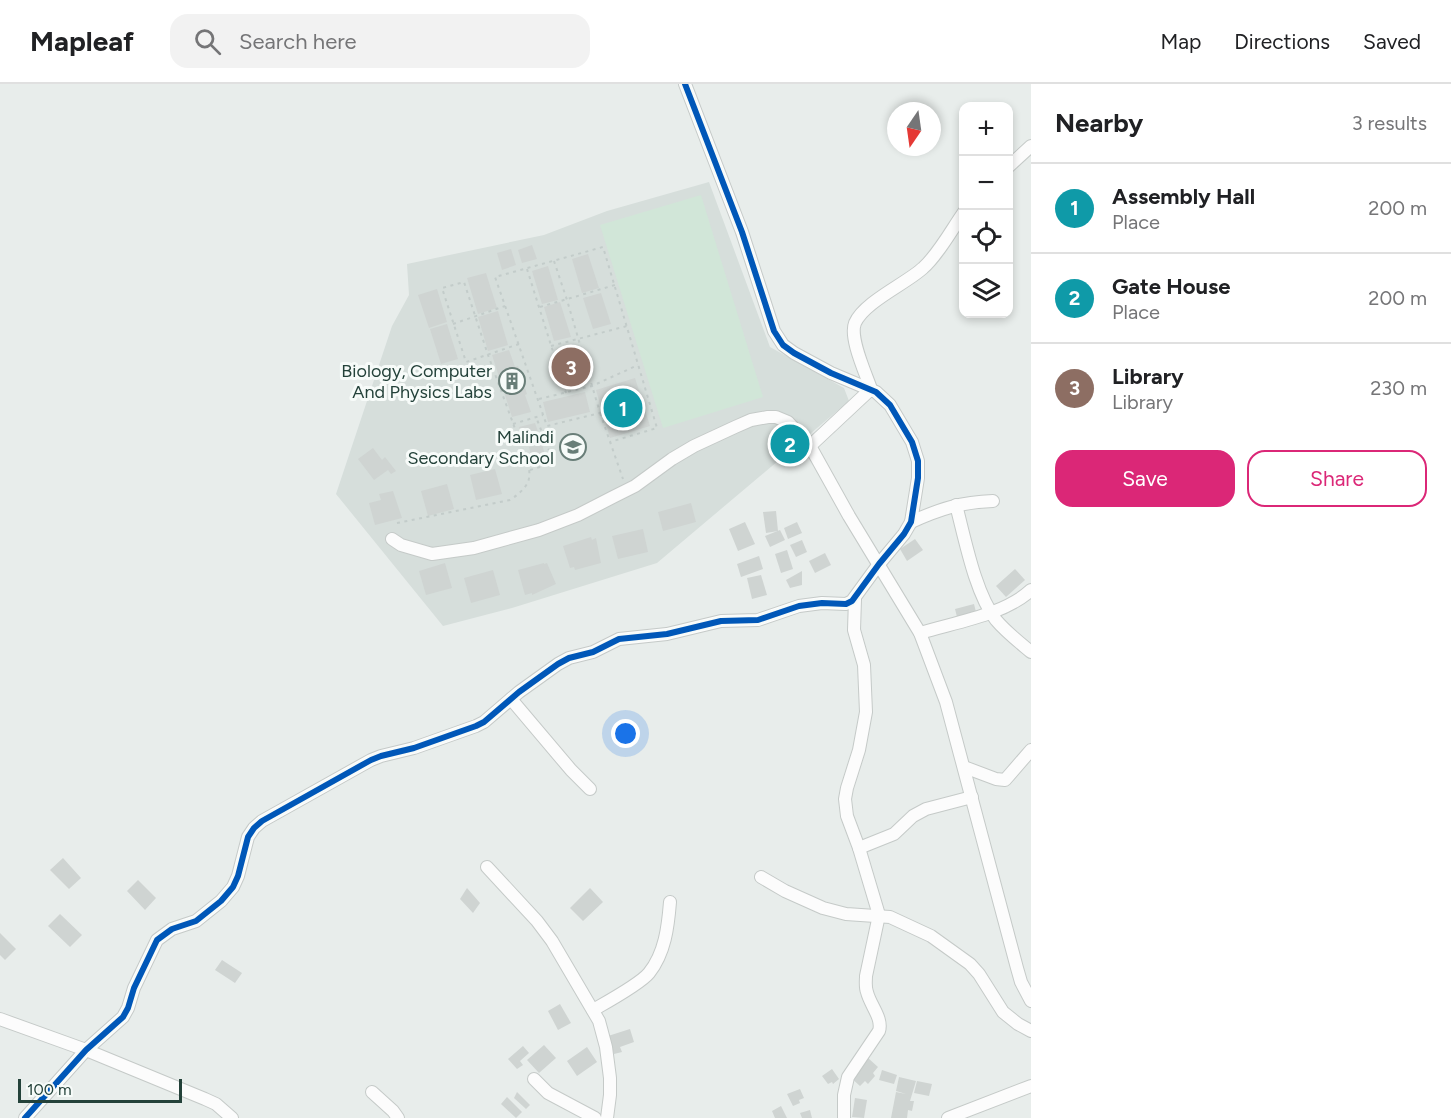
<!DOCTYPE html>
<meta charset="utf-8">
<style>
:root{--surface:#fff;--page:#f2f2f2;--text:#202124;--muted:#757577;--line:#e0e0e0;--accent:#db2777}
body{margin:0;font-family:Figtree,sans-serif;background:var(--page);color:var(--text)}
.controls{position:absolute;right:18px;top:18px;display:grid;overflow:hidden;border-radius:12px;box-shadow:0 3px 9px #0003}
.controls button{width:54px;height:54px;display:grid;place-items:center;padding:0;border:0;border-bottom:2px solid var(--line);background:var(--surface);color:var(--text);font:30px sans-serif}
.compass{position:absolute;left:887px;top:18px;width:54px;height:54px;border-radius:50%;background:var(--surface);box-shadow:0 3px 9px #0003;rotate:193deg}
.scale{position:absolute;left:18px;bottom:15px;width:164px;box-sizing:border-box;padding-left:6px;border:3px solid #24423a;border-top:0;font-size:16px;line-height:21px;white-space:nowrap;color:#24423a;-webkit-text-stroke:4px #f7fbf9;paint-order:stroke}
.you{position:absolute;left:626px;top:650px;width:21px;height:21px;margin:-15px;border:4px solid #fff;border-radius:50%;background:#1a73e8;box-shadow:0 0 0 9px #1a73e833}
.badge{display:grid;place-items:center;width:39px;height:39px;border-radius:50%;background:var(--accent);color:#fff;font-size:20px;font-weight:700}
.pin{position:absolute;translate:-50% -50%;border:3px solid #fff;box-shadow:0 2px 6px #0006}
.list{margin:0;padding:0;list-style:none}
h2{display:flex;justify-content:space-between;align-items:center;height:78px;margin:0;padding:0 24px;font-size:26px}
h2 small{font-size:20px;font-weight:400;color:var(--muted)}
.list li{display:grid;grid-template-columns:39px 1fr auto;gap:18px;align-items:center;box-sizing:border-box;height:90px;padding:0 24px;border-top:2px solid var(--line)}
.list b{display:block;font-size:22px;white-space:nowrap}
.list p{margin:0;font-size:20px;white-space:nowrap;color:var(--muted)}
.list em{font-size:20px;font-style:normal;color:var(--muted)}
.actions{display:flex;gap:12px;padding:18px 24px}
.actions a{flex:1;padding:14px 0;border:2px solid var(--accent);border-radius:18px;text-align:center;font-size:21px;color:var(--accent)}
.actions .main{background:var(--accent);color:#fff}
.icon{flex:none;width:33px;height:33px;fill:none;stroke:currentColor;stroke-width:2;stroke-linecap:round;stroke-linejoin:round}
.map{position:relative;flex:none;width:1031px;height:1034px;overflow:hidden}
header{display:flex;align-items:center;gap:36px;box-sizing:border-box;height:84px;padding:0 30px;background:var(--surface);border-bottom:2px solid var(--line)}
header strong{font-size:28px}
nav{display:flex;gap:33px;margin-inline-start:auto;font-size:21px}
.search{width:420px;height:54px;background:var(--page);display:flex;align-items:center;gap:15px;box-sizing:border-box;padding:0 21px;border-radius:18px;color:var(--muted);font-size:22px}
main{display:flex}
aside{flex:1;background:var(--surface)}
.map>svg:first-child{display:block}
.built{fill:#d6dedb}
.green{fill:#d1e6d8}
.building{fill:#cfd4d2}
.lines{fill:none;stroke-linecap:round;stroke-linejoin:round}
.minor-casing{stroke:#c5cac8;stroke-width:14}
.path{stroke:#c3ccca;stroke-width:2;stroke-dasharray:3 4.5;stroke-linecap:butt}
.minor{stroke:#fcfcfc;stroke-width:12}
.cycleway-casing{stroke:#f7fbf9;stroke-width:10}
.cycleway{stroke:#0057b8;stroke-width:6}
.labels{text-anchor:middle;stroke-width:6;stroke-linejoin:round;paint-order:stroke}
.poi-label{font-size:18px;fill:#24423a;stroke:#f7fbf9;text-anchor:end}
</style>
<header>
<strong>Mapleaf</strong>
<div class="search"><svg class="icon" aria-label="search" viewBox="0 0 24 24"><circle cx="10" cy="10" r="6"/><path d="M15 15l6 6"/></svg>Search here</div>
<nav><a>Map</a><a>Directions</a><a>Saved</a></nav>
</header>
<main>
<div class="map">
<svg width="1031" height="1034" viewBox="0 0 1031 1034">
<rect width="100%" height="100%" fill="#e8edeb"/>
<polygon class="built" points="709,98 770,263 844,304 849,317 657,479 512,524 443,542 336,410 392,242 409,211 407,180 544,151 607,127"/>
<polygon class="green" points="701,111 763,313 663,344 600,141"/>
<g class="building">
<polygon points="532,161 537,175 522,179 518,166"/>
<polygon points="511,165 516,181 502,186 497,169"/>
<polygon points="588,170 599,204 582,209 572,175"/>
<polygon points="548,182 558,216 542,220 532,187"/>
<polygon points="486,189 497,224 478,230 467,194"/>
<polygon points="437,205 447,238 429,244 418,211"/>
<polygon points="601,209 611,240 593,245 583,214"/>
<polygon points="560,218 571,253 554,257 544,223"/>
<polygon points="498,227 508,261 488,267 478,233"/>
<polygon points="447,240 458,275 441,280 430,245"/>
<polygon points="573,260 586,300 570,306 556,266"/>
<polygon points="509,266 515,283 518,282 527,310 525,311 531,328 512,333 492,271"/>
<polygon points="635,294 650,342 610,354 596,306"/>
<polygon points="585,308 590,328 548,338 543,318"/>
<polygon points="535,339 540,353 524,358 519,343"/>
<polygon points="791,351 799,362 793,366 794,367 791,369 782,358"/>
<polygon points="542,360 546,375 533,379 529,363"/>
<polygon points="373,364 382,376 385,373 396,387 391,390 388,386 374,396 358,375"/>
<polygon points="495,385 502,410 476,416 470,391"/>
<polygon points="447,400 454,425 428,432 421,407"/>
<polygon points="393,407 402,434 375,441 369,419 381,416 379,410"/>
<polygon points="691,419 696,438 663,447 658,428"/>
<polygon points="776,427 778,447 766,449 763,428"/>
<polygon points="745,438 755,460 738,467 729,445"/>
<polygon points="797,438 802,449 788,455 784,444"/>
<polygon points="643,445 648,468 618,475 612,452"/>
<polygon points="780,446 785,456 770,463 765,452"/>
<polygon points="591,453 592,456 596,454 601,479 575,486 574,483 570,484 563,462"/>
<polygon points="915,455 923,466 907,477 900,465"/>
<polygon points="802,456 807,468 796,473 790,461"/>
<polygon points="787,466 793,485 781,489 775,470"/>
<polygon points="825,469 831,481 815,489 809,477"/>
<polygon points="759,472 763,485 741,493 737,480"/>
<polygon points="445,479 452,504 426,511 419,487"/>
<polygon points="544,479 544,480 547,479 556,500 532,511 532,509 525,511 518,486"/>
<polygon points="1015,485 1025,496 1006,513 996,502"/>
<polygon points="493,486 500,511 471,519 464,494"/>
<polygon points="802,487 802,501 790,504 786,496"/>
<polygon points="761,491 767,511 752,515 747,494"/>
<polygon points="974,520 976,528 957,533 955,525"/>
<polygon points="63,774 81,794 69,805 50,786"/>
<polygon points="138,796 156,814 145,826 127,807"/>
<polygon points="467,804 480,819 473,829 460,815"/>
<polygon points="590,804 603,818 583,837 570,824"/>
<polygon points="60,830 82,851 70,863 48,842"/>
<polygon points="0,849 16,865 5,876 0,871"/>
<polygon points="222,876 242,889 235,899 215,886"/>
<polygon points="560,920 571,939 558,946 548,927"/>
<polygon points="630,945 634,958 620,963 622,968 614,970 608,952"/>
<polygon points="544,961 556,974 539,989 527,976"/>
<polygon points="523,962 529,969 520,977 523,981 517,985 508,975"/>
<polygon points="587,963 597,978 577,992 567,977"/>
<polygon points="868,974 878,983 873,989 875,992 868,1000 865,997 860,1002 850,993"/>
<polygon points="832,985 839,995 833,1000 832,998 828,1000 822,992"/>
<polygon points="882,986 897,991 894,1000 879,996"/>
<polygon points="899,993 916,997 910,1017 914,1017 912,1027 908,1026 907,1034 891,1034 896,1008 906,1010 896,1007"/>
<polygon points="917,997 932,1000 929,1012 914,1009"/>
<polygon points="800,1005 804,1014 799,1016 800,1019 793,1022 787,1010"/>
<polygon points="517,1008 530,1021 526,1025 514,1014"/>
<polygon points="507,1013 522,1028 516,1034 501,1020"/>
<polygon points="855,1014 867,1016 864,1034 852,1033"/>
<polygon points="781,1022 787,1034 775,1034 772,1027"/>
<polygon points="810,1026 812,1034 802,1034 800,1029"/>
</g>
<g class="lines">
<defs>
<g id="minor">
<polyline points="1008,83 1031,62"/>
<path d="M 810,362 L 871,305 C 866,290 849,254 855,239 C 864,218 907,199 923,184 C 938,171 952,145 964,128"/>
<path d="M 956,421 C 965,455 975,509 996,536 C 1006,548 1019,558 1031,568"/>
<path d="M 911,438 C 940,425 961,418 993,417"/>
<polyline points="392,455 401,461 432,470 474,464 539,446 578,431 613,413 635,402 672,375 694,362 735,343 751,336 768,333 776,333 788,338 810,362 849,432 920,549 946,618 1017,884 1021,898 1031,917"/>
<path d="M 920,549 C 956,538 1004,531 1031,506"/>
<polyline points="511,615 571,686 590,705"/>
<polyline points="964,683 996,695 1005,696 1031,666"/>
<polyline points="859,764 894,750 913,732 926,725 972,713"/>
<polyline points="487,783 537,837 552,857 599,937 606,963 610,994 610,1011 607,1034"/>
<polyline points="761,793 785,807 823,824 846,830 890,833 931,852 970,880 979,890 1003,928 1018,940 1031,947"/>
<path d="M 593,926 C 607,918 640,900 649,889 C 665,869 668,843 670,818"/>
<polyline points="0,935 86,966 205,1015 216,1020 232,1034"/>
<polyline points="534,995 548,1009 595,1034"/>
<polyline points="372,1008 393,1027 398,1034"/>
<polyline points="25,1034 86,966 123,933 128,924 134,904 157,856 172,845 196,837 221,817 233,803 238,792 248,753 254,744 262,737 371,676 381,672 414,664 476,642 484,638 519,608 558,580 569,574 593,568 619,555 667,550 721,537 758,536 799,522 822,519 846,520 852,517 879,480 904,450 911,438 918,394 918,377 912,358 890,321 876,308 831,289 794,269 783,261 774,247 742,148 685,0"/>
<path d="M 844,1034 L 844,1011 L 848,993 L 879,947 C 883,934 870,921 867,908 C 865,903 866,897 866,892 L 879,831 L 859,764 L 847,732 L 845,715 L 847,704 L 859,666 L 866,628 L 864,581 L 854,546 L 855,515"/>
<polyline points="948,1034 1031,1002"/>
</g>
</defs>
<use href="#minor" class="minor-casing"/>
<g class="path">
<polyline points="554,177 567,216 600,329 547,342 495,193 603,163 657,344 610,358"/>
<polyline points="527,185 566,309"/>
<polyline points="540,223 615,201"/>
<polyline points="453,240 505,222"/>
<polyline points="519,260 466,278 442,204 464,198 488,271 521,361 545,355"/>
<polyline points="551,262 627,242"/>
<polyline points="539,315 592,302 638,281"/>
<polyline points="600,329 623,395"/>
<polyline points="513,340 543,331"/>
<polyline points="530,386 554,379 536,333"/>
<path d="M 397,439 L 510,416 C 537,398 531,388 521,361"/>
</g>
<use href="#minor" class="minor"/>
<defs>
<polyline id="cycleway" points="25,1034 86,966 123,933 128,924 134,904 157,856 172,845 196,837 221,817 233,803 238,792 248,753 254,744 262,737 371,676 381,672 414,664 476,642 484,638 519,608 558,580 569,574 593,568 619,555 667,550 721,537 758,536 799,522 822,519 846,520 852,517 879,480 904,450 911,438 918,394 918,377 912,358 890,321 876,308 831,289 794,269 783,261 774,247 742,148 685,0"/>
</defs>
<use href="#cycleway" class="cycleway-casing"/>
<use href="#cycleway" class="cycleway"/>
</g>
<defs>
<symbol id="building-ring" viewBox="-11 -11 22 22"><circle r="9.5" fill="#f7fbf9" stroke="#697e78" stroke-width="1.5"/><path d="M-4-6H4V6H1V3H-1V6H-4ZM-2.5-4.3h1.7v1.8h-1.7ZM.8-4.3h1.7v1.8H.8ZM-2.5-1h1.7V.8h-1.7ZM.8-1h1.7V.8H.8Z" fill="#697e78"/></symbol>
<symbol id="school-ring" viewBox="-11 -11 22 22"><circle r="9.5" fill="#f7fbf9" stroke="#697e78" stroke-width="1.5"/><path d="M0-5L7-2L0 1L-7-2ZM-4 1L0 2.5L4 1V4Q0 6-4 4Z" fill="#697e78"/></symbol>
</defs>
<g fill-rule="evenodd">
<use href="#building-ring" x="497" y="282" width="30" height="30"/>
<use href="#school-ring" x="558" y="348" width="30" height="30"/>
</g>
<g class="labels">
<g class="poi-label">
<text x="492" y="293">Biology, Computer<tspan x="492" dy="21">And Physics Labs</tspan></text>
<text x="554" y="359">Malindi<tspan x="554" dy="21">Secondary School</tspan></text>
</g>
</g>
</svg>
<div class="controls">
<button>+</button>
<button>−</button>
<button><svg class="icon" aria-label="locate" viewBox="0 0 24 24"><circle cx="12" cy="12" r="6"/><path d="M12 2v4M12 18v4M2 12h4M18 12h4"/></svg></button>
<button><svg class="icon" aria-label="layers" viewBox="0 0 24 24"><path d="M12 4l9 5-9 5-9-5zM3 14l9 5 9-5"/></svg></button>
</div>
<svg class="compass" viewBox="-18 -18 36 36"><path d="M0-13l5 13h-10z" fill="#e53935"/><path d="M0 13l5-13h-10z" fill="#757577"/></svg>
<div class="scale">100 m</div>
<div class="you"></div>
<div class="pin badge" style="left:623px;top:324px;background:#0f9aa8">1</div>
<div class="pin badge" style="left:790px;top:360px;background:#0f9aa8">2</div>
<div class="pin badge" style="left:571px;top:283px;background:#8d6e63">3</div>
</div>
<aside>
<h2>Nearby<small>3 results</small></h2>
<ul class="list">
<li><span class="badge" style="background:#0f9aa8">1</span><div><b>Assembly Hall</b><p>Place</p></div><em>200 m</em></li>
<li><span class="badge" style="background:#0f9aa8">2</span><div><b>Gate House</b><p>Place</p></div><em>200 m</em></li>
<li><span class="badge" style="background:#8d6e63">3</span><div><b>Library</b><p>Library</p></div><em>230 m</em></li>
</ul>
<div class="actions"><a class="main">Save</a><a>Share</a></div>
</aside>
</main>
